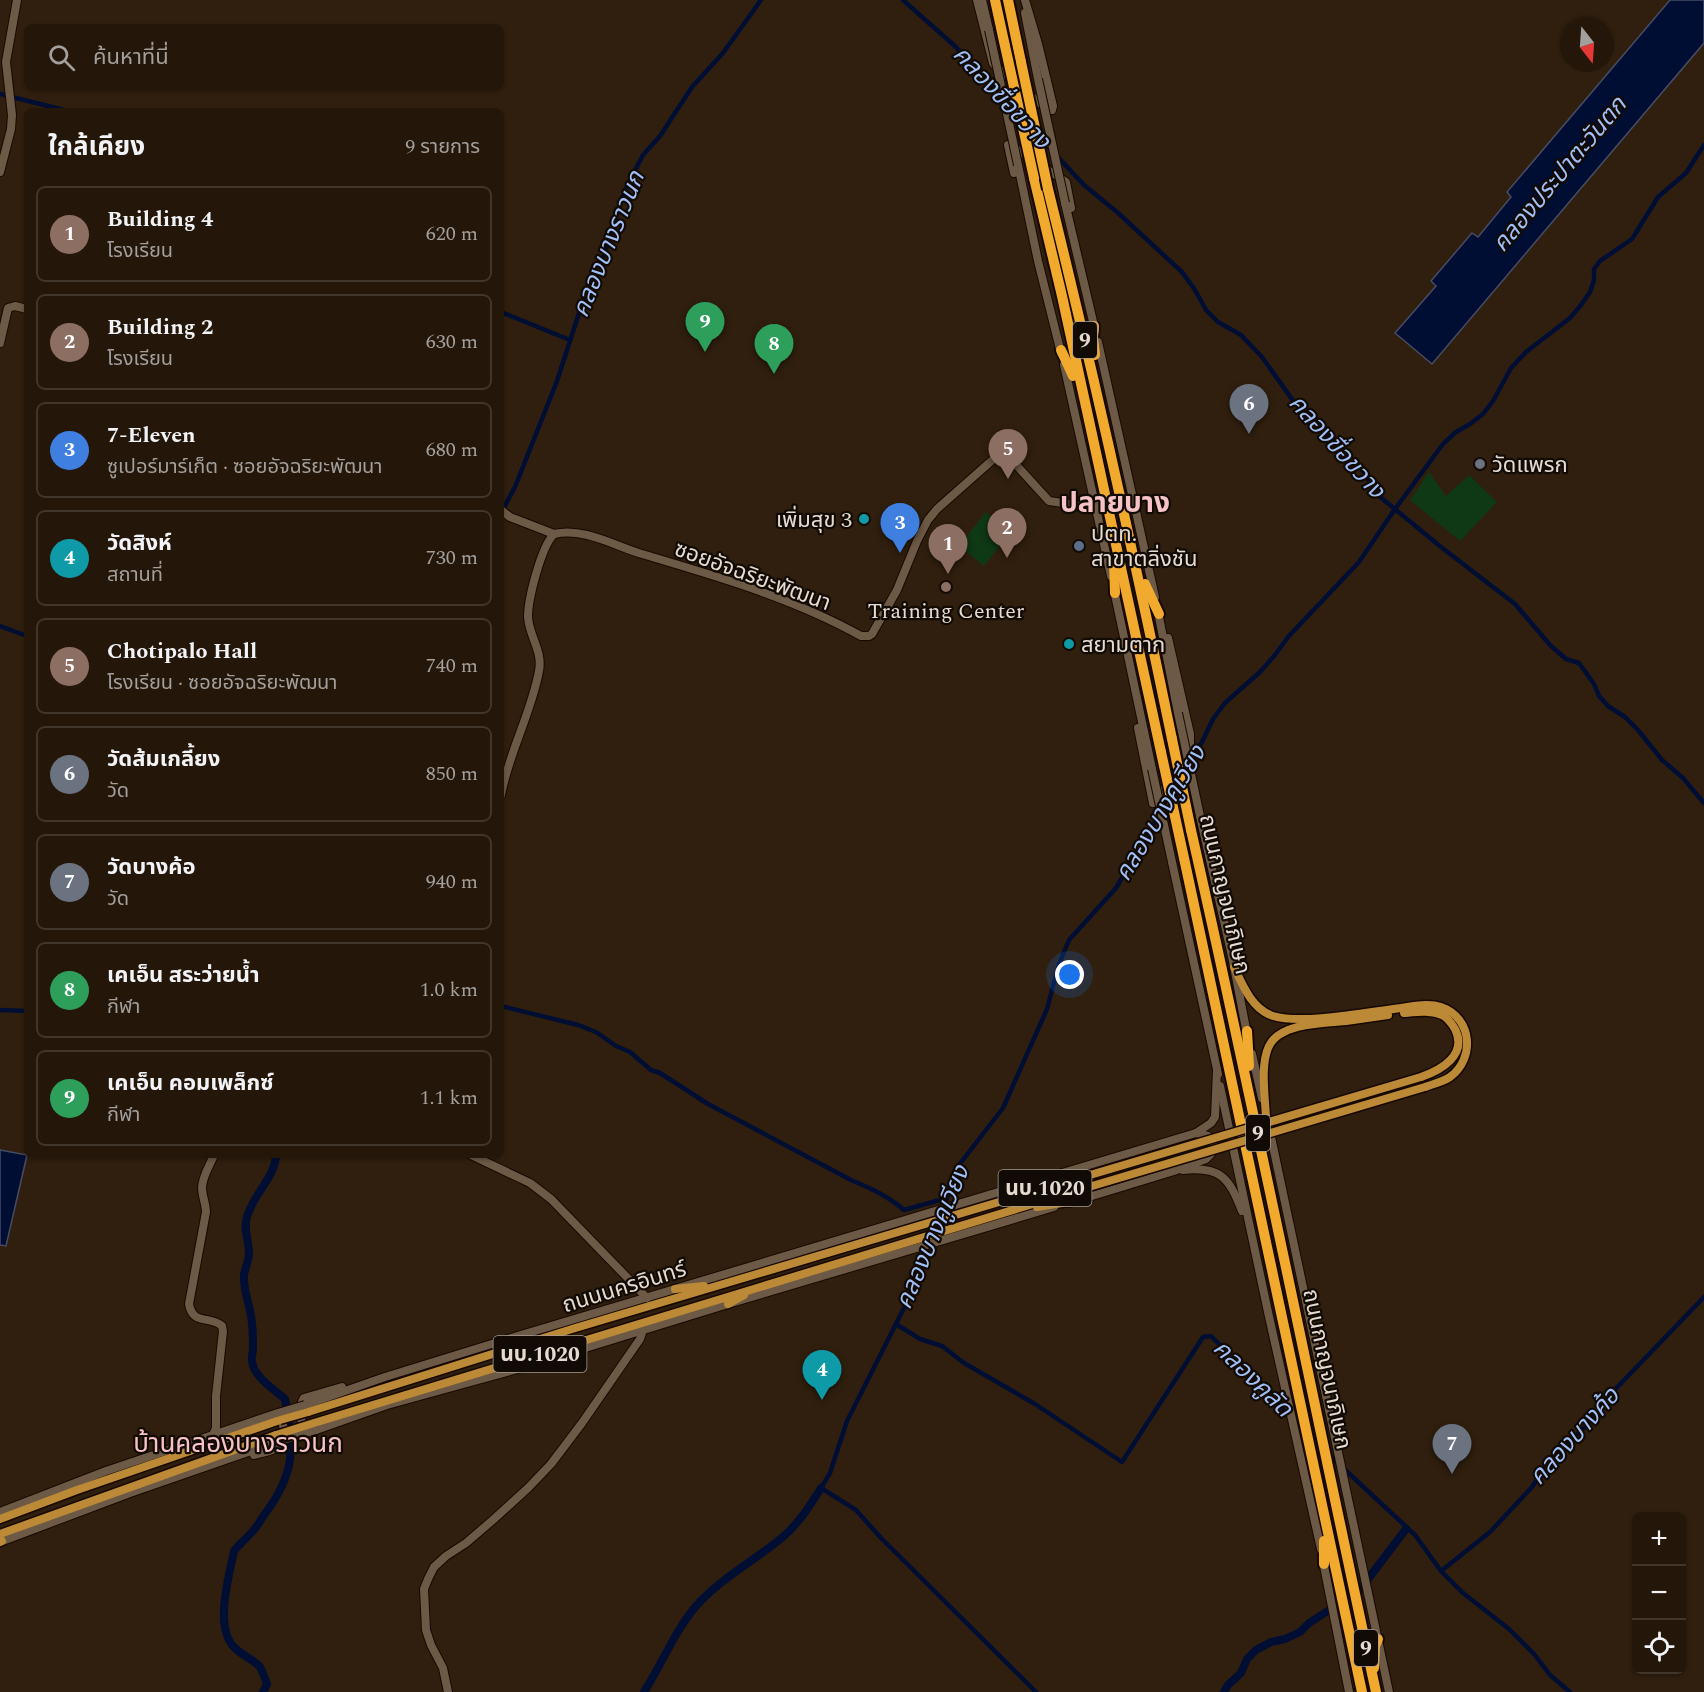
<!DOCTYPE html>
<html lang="th">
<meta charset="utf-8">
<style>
:root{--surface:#24170a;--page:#302418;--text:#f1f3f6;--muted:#a39f9c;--line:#41362b;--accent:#7c3aed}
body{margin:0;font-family:Spectral,"Noto Sans Thai",serif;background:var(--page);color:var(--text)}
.controls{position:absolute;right:18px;bottom:18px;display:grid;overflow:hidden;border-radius:9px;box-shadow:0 2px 4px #0004}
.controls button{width:54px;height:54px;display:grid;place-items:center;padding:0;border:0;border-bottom:2px solid var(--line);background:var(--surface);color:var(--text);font:30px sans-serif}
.compass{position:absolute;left:1560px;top:18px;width:54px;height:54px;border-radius:50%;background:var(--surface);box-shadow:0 2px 4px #0004;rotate:163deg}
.you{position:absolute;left:1070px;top:975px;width:21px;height:21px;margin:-15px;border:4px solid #fff;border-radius:50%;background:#1a73e8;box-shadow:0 0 0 9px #1a73e833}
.badge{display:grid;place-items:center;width:39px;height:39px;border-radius:50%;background:var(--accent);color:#fff;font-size:20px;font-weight:700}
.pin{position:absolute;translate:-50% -50px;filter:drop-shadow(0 2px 3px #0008)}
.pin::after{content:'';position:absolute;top:32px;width:21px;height:18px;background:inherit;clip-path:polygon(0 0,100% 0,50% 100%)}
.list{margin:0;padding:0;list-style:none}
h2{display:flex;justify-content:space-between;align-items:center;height:78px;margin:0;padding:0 24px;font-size:26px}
h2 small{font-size:20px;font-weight:400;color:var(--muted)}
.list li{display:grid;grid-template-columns:39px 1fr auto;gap:18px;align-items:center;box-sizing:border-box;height:96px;margin:0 12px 12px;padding:0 12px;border:2px solid var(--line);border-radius:9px}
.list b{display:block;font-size:22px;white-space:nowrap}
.list p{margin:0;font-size:20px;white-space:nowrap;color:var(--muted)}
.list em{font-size:20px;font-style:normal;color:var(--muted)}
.icon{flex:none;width:33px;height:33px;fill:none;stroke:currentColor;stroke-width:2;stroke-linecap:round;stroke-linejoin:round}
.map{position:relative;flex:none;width:1704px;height:1692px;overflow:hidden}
.search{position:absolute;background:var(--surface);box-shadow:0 2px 4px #0004;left:24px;top:24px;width:480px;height:66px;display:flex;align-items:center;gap:15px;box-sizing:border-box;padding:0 21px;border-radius:9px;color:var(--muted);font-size:22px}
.panel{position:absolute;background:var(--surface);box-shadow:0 2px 4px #0004;left:24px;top:108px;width:480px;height:1050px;border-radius:9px}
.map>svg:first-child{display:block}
.green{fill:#0f3815}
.water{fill:#010e34;stroke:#464c63;stroke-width:1.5}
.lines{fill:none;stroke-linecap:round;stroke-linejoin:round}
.canal{stroke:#010e34;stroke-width:4.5}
.river{stroke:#010e34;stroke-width:8}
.secondary-casing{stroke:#170900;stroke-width:10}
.primary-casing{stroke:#170900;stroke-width:11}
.highway-casing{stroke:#170900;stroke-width:14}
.secondary{stroke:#6c5946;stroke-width:8}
.primary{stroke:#bc8a37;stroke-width:8}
.highway{stroke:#f1aa2d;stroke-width:10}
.secondary-bridge-casing{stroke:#170900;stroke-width:10;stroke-linecap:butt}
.primary-bridge-casing{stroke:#170900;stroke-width:11;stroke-linecap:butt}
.highway-bridge-casing{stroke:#170900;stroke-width:14;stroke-linecap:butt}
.secondary-bridge{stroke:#6c5946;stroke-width:8}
.primary-bridge{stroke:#bc8a37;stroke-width:8}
.highway-bridge{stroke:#f1aa2d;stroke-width:10}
.worship-dot{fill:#6b7280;stroke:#120b05;stroke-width:2}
.culture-dot{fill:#0f9aa8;stroke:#120b05;stroke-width:2}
.service-dot{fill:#5c6f8a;stroke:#120b05;stroke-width:2}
.education-dot{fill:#8d6e63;stroke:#120b05;stroke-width:2}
.labels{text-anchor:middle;stroke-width:4.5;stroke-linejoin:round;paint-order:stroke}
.shield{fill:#120b05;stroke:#a69d94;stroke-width:1.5}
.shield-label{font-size:21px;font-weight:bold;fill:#e6dbd1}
.poi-label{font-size:22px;fill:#e6dbd1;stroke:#120b05;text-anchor:start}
.street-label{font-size:22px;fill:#e6dbd1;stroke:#120b05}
.water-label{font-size:24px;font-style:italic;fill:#a1bff7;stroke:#120b05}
.quarter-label{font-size:26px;fill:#f7c3c7;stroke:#120b05}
.district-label{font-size:28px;font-weight:bold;fill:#f7c3c7;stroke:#120b05}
</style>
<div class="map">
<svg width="1704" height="1692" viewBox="0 0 1704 1692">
<rect width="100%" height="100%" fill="#301f0e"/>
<g class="green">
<polygon points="1429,472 1446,496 1469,475 1497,502 1460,541 1410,500"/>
<polygon points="986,512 1011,532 984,566 959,546"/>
<polygon points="1353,1613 1371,1692 1366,1692 1351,1614"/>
</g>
<g class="water">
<polygon points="1670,0 1704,0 1704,43 1432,364 1395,333 1436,286 1431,281 1472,233 1478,237 1511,197 1507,192"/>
<polygon points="0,1150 27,1155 6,1246 0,1245"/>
</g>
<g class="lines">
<g class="canal">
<polyline points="903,0 956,47 968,62 1018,115"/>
<polyline points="0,94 68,111"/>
<polyline points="1040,138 1084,185 1117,212 1182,272 1195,290 1206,310 1218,322 1241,335 1262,357 1294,402 1360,467 1379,496 1441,547 1515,604 1551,646 1566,659 1579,663 1594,684 1599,696 1608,706 1625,717 1638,730 1662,760 1683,778 1704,803"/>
<polyline points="501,312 570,340"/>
<polyline points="502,511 515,487 557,381 592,273 604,256 622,198 633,174 643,155 660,136 692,87 723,53 761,0"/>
<polyline points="0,626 27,636"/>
<path d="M 501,1006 L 578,1025 L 596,1032 L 616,1046 L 630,1052 L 651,1070 L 660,1073 L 708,1104 L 851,1180 C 870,1188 888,1196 904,1210 L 947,1198"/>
<polyline points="0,1010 27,1011"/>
<polyline points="933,1234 959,1165 1003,1108 1047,1009 1059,964 1069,940 1116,888 1202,742 1213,719 1225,703 1260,672 1275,655 1288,637 1359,562 1395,509 1443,444 1456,432 1470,424 1483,414 1493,401 1511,368 1526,352 1570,318 1581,305 1590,292 1594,280 1594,269 1600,261 1632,239 1658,197 1686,173 1704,145"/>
<polyline points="929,1244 909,1298 847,1421 830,1473 821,1488 856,1510 881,1538 1036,1692"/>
<polyline points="896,1324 920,1339 942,1346 964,1363 1035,1404 1122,1462 1203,1337 1211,1336 1304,1430"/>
<polyline points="1327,1453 1415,1535 1441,1571 1463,1593 1509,1629 1534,1654 1550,1675 1570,1692"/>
<polyline points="1441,1571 1490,1532 1532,1487 1548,1463 1585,1427 1603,1402 1704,1297"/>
</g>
<g class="river">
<path d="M 263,1692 L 267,1684 C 265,1679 263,1672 260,1667 C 253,1659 241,1655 234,1647 C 214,1626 229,1577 234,1551 C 239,1544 245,1540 250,1534 C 256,1529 260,1521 264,1515 C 296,1473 294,1449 285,1399 C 274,1389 255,1378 252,1362 C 251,1358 253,1353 253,1348 C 253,1338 253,1326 251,1316 C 249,1303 243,1289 244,1275 C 245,1268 249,1261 249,1253 C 249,1241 243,1229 247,1217 C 253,1194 275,1178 276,1155"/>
<path d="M 644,1692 C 662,1664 675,1630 697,1605 C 722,1577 756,1560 784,1536 C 799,1523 811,1504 821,1488"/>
<polyline points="1224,1692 1228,1685 1241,1673 1247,1659 1256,1650 1271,1642 1285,1639 1300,1632 1309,1623 1359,1591 1406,1529"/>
</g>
<defs>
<g id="secondary">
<polyline points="977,0 993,63 996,67 1047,109 1052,110 1053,106 1038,44 1025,0"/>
<polyline points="982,0 989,30"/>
<polyline points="1025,13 1038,79"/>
<polyline points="1018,165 1038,261 1061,353"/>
<polyline points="0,172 11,129 12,115 6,62 17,0"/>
<polyline points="1014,173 1008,145 1018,150 1066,182 1071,208"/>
<polyline points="1065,203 1095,330"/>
<polyline points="1098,342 1155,597"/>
<polyline points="0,343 8,308 15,306 27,309"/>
<polyline points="1064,365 1111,576"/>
<polyline points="501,510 510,517 554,534"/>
<polyline points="1114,590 1152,769"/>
<polyline points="1158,612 1178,713"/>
<polyline points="1138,728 1153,803"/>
<path d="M 501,795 C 509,752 531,714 539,671 C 543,651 529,636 528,617 C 528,599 541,547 554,534 C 583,527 615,546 642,554 C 716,576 793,598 861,636 L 869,636 L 872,634 L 897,590 L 917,541 L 928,520 L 937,509 L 997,456 L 1005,454 L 1009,457 L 1049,501 L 1096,508"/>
<polyline points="1153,803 1156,801 1187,753 1190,746 1190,734 1168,638"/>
<polyline points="1200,816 1232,956 1247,1034"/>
<polyline points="1172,862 1218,1074"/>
<polyline points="1252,1054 1262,1098"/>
<polyline points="1220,1086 1268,1312 1321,1549"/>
<polyline points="1267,1118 1389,1692"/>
<polyline points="471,1155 530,1183 551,1199 647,1298"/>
<path d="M 1183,1170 C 1221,1166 1229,1178 1242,1211"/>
<polyline points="1069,1203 1174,1171 1206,1159 1211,1154 1213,1150 1213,1142 1208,1136 1196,1133"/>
<polyline points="305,1405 385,1377 508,1339 1196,1133 1211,1123 1215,1117 1217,1070"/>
<polyline points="316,1430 387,1405 514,1370 728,1304 1054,1207"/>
<path d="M 303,1432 C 302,1422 298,1406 304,1398 L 342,1387"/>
<path d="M 213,1435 L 216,1428 L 216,1396 L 223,1331 L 222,1326 C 210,1315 193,1326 189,1304 L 206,1212 C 206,1204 202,1196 202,1188 C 202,1177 210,1165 214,1155"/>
<path d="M 254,1455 C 265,1452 279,1450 285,1441 L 282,1416"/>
<polyline points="0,1512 106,1471 278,1413"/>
<polyline points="0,1542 130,1493 277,1442"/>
<polyline points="1323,1561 1349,1692"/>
<polyline points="448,1692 443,1668 431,1645 426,1630 424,1589 428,1579 434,1567 446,1556 466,1543 494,1519 528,1488 551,1464 582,1423 640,1339 643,1330"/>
</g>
<g id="primary">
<path d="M 1234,967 C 1243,986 1252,1009 1273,1016 C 1303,1025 1368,1012 1401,1008 C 1413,1006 1429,1003 1441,1007 C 1473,1018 1475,1059 1450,1077 C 1443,1082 1433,1084 1425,1087"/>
<path d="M 1404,1013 C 1416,1012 1431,1010 1442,1015 C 1448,1018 1452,1024 1455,1029 C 1468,1055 1441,1070 1421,1077"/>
<path d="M 1266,1117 C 1265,1097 1260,1064 1269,1046 C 1280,1023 1324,1023 1346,1021 C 1360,1019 1374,1017 1388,1015"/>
<polyline points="1025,1190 1058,1175"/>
<polyline points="1037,1207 1074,1201"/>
<polyline points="675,1289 704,1286"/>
<polyline points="728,1304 744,1295"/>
<polyline points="308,1412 572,1329 1090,1175"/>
<polyline points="314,1423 1082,1189"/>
<polyline points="0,1519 77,1490 280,1420"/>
<polyline points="0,1534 276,1435"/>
<polyline points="0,1542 2,1541"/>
</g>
<g id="highway">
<polyline points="995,0 1005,46"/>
<polyline points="1008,0 1021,62"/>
<polyline points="1034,178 1062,296 1161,752"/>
<path d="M 1048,189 C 1093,371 1134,555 1172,739"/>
<polyline points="1094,326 1093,337 1095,355"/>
<polyline points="1061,350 1073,376"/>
<polyline points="1114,563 1115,593"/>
<polyline points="1145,584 1159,614"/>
<path d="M 1191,830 C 1256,1117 1314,1405 1376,1692"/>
<path d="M 1184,858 C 1244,1136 1303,1414 1362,1692"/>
<polyline points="1247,1031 1249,1066"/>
<polyline points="1324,1564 1324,1541"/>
<polyline points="1374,1668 1375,1646 1378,1639"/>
</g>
</defs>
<use href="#secondary" class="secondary-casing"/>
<use href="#primary" class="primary-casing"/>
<use href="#highway" class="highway-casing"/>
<use href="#secondary" class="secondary"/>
<use href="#primary" class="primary"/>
<use href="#highway" class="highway"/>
<defs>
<g id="secondary-bridge">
<polyline points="989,30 1018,165"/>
<polyline points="1038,79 1065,203"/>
<polyline points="1178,713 1200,816"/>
<polyline points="1152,769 1172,862"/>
<polyline points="278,1413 305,1405"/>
<polyline points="277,1442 316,1430"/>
</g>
<g id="primary-bridge">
<polyline points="1090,1175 1421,1077"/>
<polyline points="1082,1189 1425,1087"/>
<polyline points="280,1420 308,1412"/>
<polyline points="276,1435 314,1423"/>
</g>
<g id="highway-bridge">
<polyline points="1005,46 1034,178"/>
<polyline points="1021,62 1048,189"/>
<polyline points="1172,739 1191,830"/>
<polyline points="1161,752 1184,858"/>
</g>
</defs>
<use href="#secondary-bridge" class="secondary-bridge-casing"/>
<use href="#primary-bridge" class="primary-bridge-casing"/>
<use href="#highway-bridge" class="highway-bridge-casing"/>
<use href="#secondary-bridge" class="secondary-bridge"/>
<use href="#primary-bridge" class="primary-bridge"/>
<use href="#highway-bridge" class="highway-bridge"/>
</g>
<circle class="worship-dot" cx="1480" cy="464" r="6"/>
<g class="culture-dot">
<circle cx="864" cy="519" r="6"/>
<circle cx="1069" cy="644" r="6"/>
</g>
<circle class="service-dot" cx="1079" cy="546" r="6"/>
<circle class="education-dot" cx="946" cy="587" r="6"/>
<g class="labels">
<g class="shield">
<rect x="1073" y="322" width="24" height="36" rx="4.5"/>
<rect x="1246" y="1115" width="24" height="36" rx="4.5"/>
<rect x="998.5" y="1170" width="93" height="36" rx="4.5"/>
<rect x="493.5" y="1336" width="93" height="36" rx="4.5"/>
<rect x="1354" y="1630" width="24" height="36" rx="4.5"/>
</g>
<g class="shield-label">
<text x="1085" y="347">9</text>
<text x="1258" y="1140">9</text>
<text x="1045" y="1195">นบ.1020</text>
<text x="540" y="1361">นบ.1020</text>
<text x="1366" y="1655">9</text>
</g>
<g class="poi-label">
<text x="1492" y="472">วัดแพรก</text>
<text x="852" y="527" text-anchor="end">เพิ่มสุข 3</text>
<text x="1091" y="541">ปตท.<tspan x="1091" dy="25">สาขาตลิ่งชัน</tspan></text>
<text x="946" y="618" text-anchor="middle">Training Center</text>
<text x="1081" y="652">สยามตาก</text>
</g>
<g class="street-label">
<text transform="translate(753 575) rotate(20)" y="8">ซอยอัจฉริยะพัฒนา</text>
<text transform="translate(1226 894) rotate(77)" y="8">ถนนกาญจนาภิเษก</text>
<text transform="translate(624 1286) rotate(-17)" y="8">ถนนนครอินทร์</text>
<text transform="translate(1328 1369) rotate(78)" y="8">ถนนกาญจนาภิเษก</text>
</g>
<g class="water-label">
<text transform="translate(1002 97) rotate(47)" y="8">คลองขื่อขวาง</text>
<text transform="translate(1559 174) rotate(-50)" y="8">คลองประปาตะวันตก</text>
<text transform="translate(608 244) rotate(-68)" y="8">คลองบางราวนก</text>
<text transform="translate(1337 446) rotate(48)" y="8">คลองขื่อขวาง</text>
<text transform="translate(1160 813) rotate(-59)" y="8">คลองบางคูเวียง</text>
<text transform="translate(932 1237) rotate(-67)" y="8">คลองบางคูเวียง</text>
<text transform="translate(1253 1378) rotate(44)" y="8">คลองคูลัด</text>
<text transform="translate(1574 1436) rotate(-48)" y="8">คลองบางค้อ</text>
</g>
<g class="quarter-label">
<text x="238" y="1452">บ้านคลองบางราวนก</text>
</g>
<g class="district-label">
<text x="1115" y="512">ปลายบาง</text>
</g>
</g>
</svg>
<div class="controls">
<button>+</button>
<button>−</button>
<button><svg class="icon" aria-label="locate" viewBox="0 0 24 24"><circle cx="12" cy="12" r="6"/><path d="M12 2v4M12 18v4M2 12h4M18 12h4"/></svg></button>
</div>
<svg class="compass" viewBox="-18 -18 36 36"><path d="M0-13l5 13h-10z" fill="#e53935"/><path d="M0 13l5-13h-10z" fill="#a39f9c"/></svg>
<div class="you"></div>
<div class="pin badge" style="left:948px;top:574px;background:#8d6e63">1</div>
<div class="pin badge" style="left:1007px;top:558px;background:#8d6e63">2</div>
<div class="pin badge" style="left:900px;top:553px;background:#3f7fe0">3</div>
<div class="pin badge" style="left:822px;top:1400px;background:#0f9aa8">4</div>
<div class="pin badge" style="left:1008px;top:479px;background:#8d6e63">5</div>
<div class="pin badge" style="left:1249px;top:434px;background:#6b7280">6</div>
<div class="pin badge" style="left:1452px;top:1474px;background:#6b7280">7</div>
<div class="pin badge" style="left:774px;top:374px;background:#2e9e5b">8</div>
<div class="pin badge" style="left:705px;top:352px;background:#2e9e5b">9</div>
<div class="search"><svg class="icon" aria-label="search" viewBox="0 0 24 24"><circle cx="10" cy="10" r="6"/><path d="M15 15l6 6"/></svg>ค้นหาที่นี่</div>
<section class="panel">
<h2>ใกล้เคียง<small>9 รายการ</small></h2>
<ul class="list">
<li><span class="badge" style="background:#8d6e63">1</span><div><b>Building 4</b><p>โรงเรียน</p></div><em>620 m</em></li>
<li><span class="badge" style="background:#8d6e63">2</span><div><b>Building 2</b><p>โรงเรียน</p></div><em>630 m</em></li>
<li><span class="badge" style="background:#3f7fe0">3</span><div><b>7-Eleven</b><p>ซูเปอร์มาร์เก็ต · ซอยอัจฉริยะพัฒนา</p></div><em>680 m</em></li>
<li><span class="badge" style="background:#0f9aa8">4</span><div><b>วัดสิงห์</b><p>สถานที่</p></div><em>730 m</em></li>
<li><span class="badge" style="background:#8d6e63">5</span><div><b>Chotipalo Hall</b><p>โรงเรียน · ซอยอัจฉริยะพัฒนา</p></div><em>740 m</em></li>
<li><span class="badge" style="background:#6b7280">6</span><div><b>วัดส้มเกลี้ยง</b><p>วัด</p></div><em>850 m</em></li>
<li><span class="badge" style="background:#6b7280">7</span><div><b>วัดบางค้อ</b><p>วัด</p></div><em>940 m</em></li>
<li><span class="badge" style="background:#2e9e5b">8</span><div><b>เคเอ็น สระว่ายน้ำ</b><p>กีฬา</p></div><em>1.0 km</em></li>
<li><span class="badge" style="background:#2e9e5b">9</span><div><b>เคเอ็น คอมเพล็กซ์</b><p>กีฬา</p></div><em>1.1 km</em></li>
</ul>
</section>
</div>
